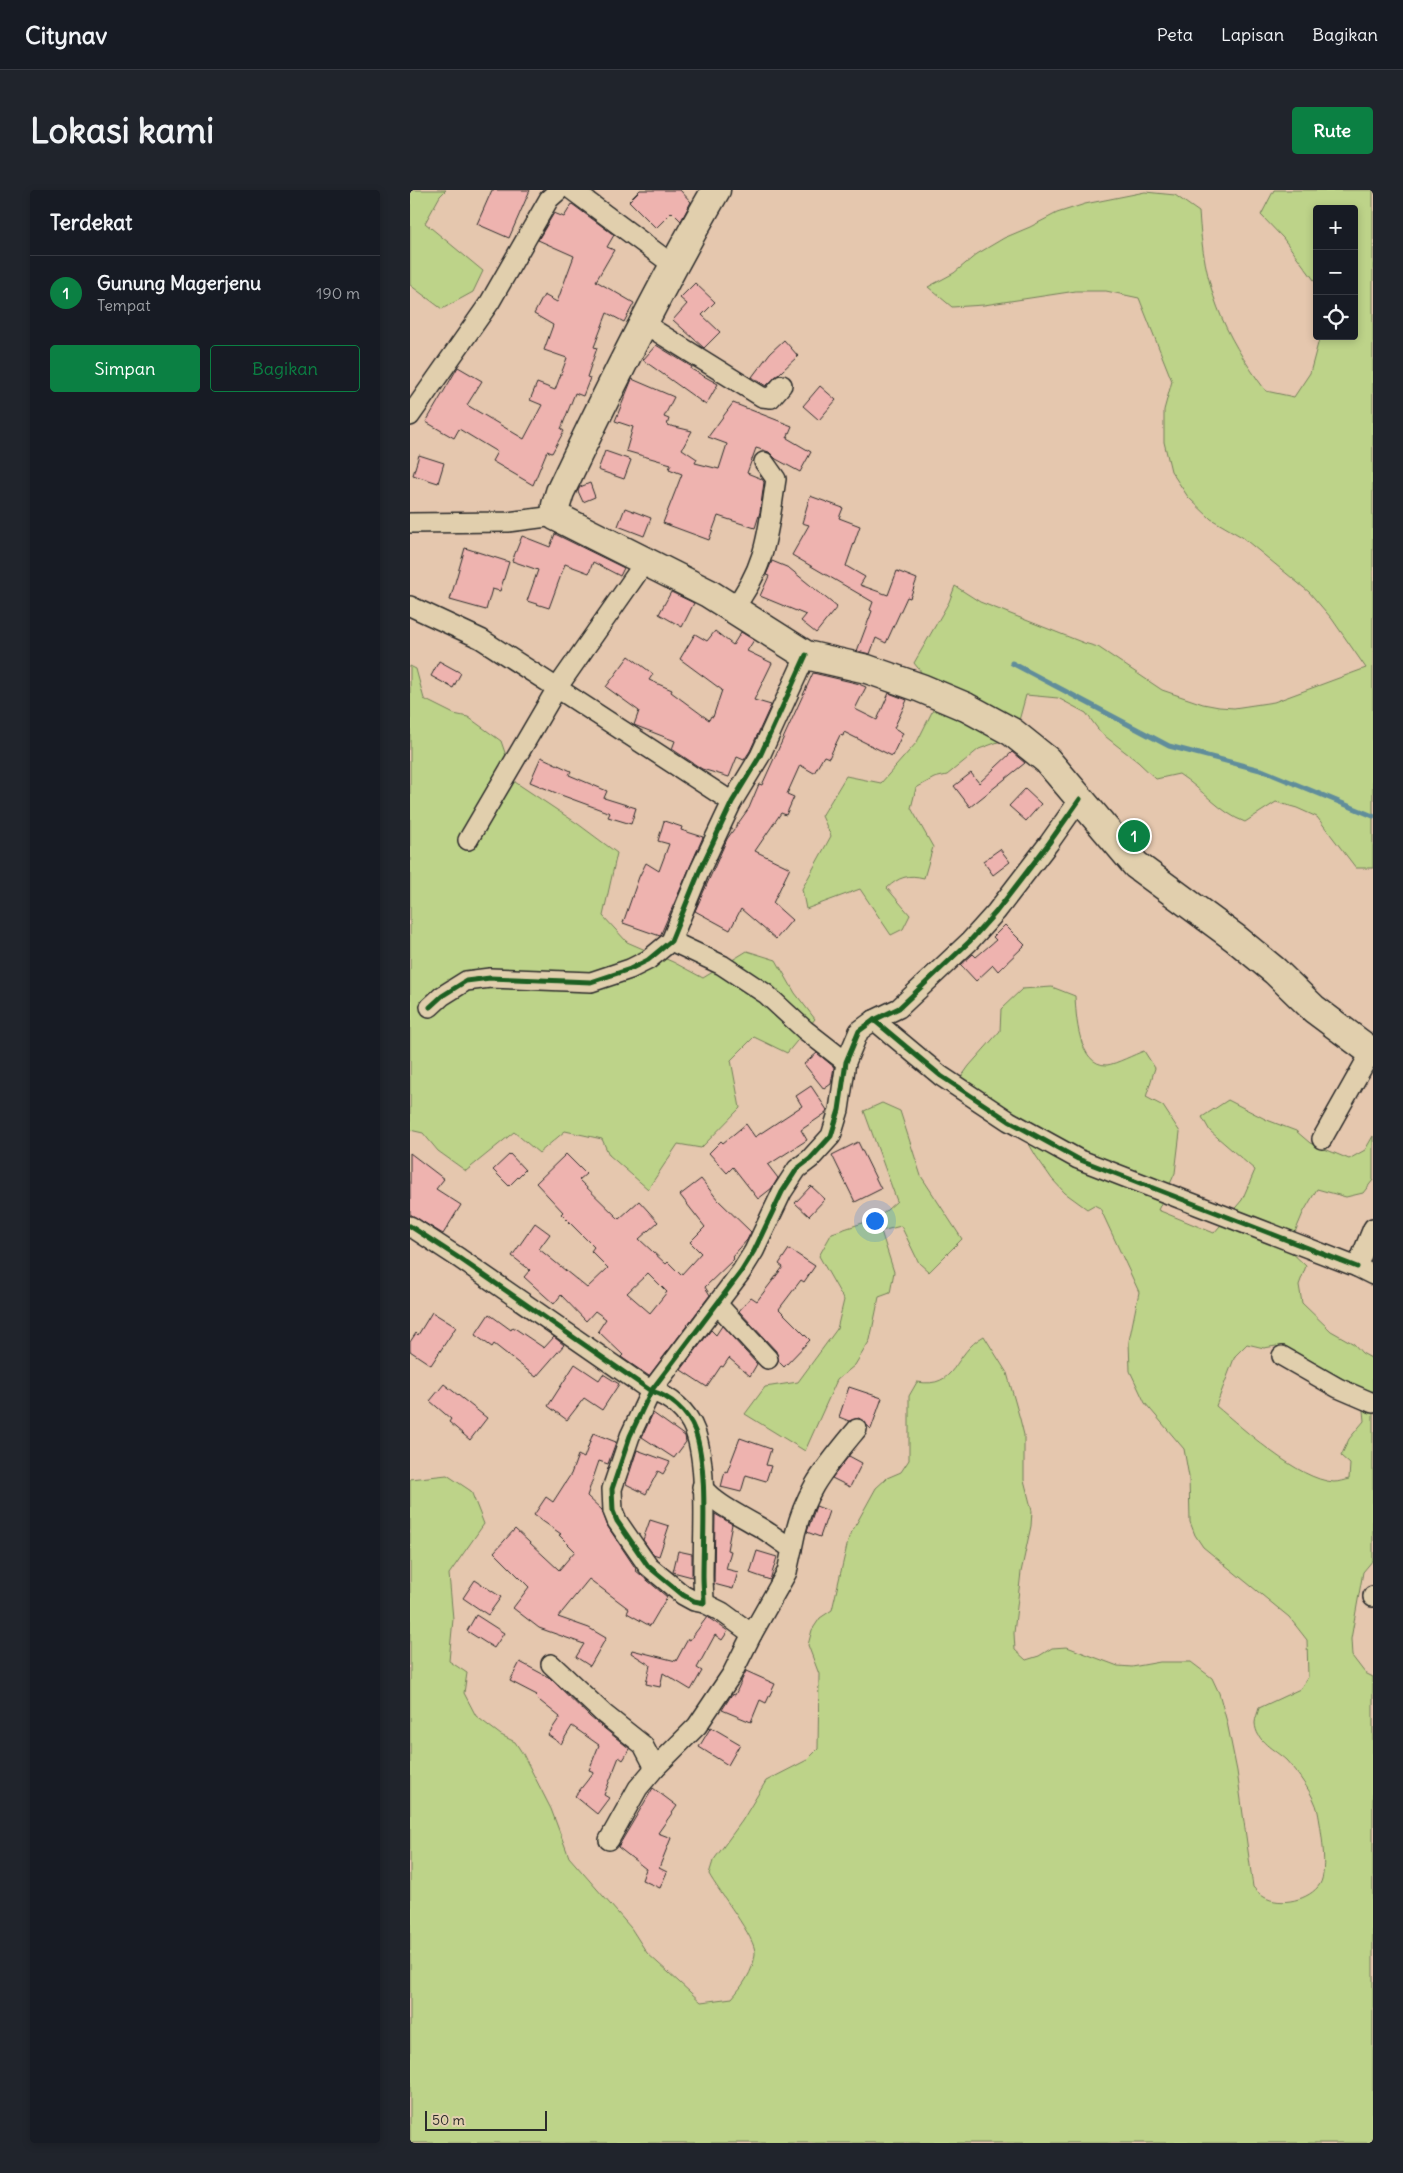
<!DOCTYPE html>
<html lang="id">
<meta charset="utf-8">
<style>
:root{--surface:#171b24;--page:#20242c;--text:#f1f3f6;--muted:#9ea1a6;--line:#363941;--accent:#0b8043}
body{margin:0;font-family:Delius,sans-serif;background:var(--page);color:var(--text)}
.controls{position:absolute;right:15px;top:15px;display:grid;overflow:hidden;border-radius:5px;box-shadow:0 2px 8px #0003}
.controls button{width:45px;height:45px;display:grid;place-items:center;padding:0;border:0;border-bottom:1px solid var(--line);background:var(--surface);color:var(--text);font:25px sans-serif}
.scale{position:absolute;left:15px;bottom:12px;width:122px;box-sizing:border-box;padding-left:5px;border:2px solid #2b2b2b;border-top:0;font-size:14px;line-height:18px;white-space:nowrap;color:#2b2b2b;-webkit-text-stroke:4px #e1cfad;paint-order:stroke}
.you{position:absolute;left:464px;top:1030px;width:18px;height:18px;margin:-12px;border:4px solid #fff;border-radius:50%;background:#1a73e8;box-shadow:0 0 0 8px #1a73e833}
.badge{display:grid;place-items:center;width:32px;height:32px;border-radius:50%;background:var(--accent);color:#fff;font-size:16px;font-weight:700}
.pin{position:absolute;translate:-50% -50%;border:2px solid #fff;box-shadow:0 1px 5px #0006}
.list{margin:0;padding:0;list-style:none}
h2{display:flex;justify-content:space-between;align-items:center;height:65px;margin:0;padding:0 20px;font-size:21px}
h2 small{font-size:16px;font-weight:400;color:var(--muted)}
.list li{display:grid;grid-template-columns:32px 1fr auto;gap:15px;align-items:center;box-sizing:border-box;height:75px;padding:0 20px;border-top:1px solid var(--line)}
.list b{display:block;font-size:19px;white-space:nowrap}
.list p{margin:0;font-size:16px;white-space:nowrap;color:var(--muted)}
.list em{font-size:16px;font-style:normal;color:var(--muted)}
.actions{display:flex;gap:10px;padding:15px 20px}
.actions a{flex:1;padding:11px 0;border:1px solid var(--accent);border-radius:5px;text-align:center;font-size:18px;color:var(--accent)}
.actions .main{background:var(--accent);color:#fff}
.icon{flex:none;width:28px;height:28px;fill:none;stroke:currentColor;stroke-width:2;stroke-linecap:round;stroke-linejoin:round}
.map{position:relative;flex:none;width:963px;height:1953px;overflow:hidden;border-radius:5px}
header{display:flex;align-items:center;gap:30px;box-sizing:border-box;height:70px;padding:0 25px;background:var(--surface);border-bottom:1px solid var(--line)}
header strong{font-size:24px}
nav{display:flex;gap:28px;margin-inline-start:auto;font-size:18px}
.intro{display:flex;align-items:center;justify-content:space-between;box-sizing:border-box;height:120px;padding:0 30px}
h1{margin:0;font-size:35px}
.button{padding:12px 22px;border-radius:5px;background:var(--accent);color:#fff;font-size:18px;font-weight:700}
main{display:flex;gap:30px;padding:0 30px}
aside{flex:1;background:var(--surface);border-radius:5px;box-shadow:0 2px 8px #0003}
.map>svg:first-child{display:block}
.green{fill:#bdd389;stroke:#747f5a;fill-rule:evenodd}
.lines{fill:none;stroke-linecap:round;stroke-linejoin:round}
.stream{stroke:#618d9b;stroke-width:5}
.building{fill:#eeb3af;stroke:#2b2b2b;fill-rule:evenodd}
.minor-casing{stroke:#2b2b2b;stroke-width:22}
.secondary-casing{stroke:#2b2b2b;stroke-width:31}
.minor{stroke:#e1cfad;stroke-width:19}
.secondary{stroke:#e1cfad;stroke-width:28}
.cycleway-casing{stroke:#e1cfad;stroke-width:8}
.cycleway{stroke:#1b5e20;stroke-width:5}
</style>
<header>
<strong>Citynav</strong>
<nav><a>Peta</a><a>Lapisan</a><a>Bagikan</a></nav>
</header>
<div class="intro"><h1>Lokasi kami</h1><a class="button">Rute</a></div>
<main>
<aside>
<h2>Terdekat<small></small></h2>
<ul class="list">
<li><span class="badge">1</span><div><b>Gunung Magerjenu</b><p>Tempat</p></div><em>190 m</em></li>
</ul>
<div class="actions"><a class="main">Simpan</a><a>Bagikan</a></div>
</aside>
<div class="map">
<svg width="963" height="1953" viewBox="0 0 963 1953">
<rect width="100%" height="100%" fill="#e5c7ae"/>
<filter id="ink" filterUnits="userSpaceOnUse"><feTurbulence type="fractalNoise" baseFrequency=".02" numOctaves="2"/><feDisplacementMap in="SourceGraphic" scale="10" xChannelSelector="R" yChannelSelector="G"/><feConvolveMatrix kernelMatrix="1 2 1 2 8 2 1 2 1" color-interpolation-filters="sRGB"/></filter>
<g filter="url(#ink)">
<g class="green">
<polygon points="0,0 36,0 30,6 15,33 73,81 63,102 32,119 0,95"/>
<path d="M 864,0 L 963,0 L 963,678 L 946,678 L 907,627 L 887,618 L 866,612 L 835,632 C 810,623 792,599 769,584 L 746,589 L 728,572 L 691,543 L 676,523 L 648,508 L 616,505 L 607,538 L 596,549 L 569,559 L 537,585 L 524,588 L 506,598 L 501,618 L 523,657 L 514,688 C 498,684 489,687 477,698 L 500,725 L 493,739 L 481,745 L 450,699 L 396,719 L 392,699 L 421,646 L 412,626 L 436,586 L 471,593 L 507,552 L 530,506 L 504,473 L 539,412 L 545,396 L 570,412 L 674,453 L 688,457 L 752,500 L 793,514 L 809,517 L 824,518 L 864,512 L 956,478 L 922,429 L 899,402 L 832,347 L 801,329 L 778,307 L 761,281 L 754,252 L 754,220 L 762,191 L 729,108 L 696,101 L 666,101 L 574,115 L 542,117 L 518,97 L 544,83 L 567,64 L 594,48 L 620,37 L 647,23 L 675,14 L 735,2 L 765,5 L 789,22 C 794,97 811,141 856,201 L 884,207 L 900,183 L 910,146 L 944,146 L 944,19 L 907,19 L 907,94 L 873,48 L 851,25 Z"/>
<polygon points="0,476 6,479 14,509 44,524 58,527 91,551 105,592 168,634 207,663 193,726 217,752 263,772 293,788 337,761 366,770 385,803 405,829 377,863 344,847 321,870 330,918 291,958 268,954 238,999 199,965 192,949 155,941 129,963 104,942 56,981 28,961 13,943 0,940"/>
<path d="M 642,797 L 665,806 C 666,825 668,876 697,875 C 706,874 725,864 734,861 L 745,878 L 736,907 L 753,916 L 770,942 L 765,983 L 748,1020 L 804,1043 L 832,1010 L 845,980 L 800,941 L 792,927 L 818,910 L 857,930 L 886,941 L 900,953 L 939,969 L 955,960 L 963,946 L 963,990 L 953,1003 L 936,1007 L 907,999 L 893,1023 L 878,1059 L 896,1076 L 889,1095 L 892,1113 L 921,1141 L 944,1154 L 952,1163 L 963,1169 L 963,1370 L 953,1382 L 941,1449 L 942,1466 L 955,1483 L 963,1487 L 963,1953 L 0,1953 L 0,1289 L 37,1285 L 61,1301 L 74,1334 L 39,1384 L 43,1429 L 39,1471 L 57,1483 L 54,1503 L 66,1526 L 91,1545 L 105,1552 L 113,1564 L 141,1619 L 159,1667 L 221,1738 L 237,1763 L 291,1812 L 322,1808 C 333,1795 343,1782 345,1764 C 347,1749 308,1701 299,1684 L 303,1671 L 332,1631 L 356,1591 L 397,1570 L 408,1559 L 409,1484 L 398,1455 L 402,1440 L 410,1428 L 422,1420 L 439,1347 L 466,1298 L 477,1288 L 491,1282 L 499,1270 L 499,1206 L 507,1192 C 548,1199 542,1164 574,1146 L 597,1183 L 610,1229 L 614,1245 L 614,1290 L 622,1321 L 621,1336 L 611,1382 L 604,1443 L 605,1460 L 616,1470 L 629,1466 L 642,1458 L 657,1457 L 708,1476 L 722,1477 L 750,1472 L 781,1472 L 802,1488 L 809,1503 L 817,1532 L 827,1581 L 843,1697 C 846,1700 850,1705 854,1707 C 870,1717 900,1710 910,1694 C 918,1681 911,1637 908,1622 C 905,1606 887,1582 876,1570 C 864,1559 846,1552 845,1533 C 845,1529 848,1522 849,1518 L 890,1499 L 898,1487 L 897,1450 L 879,1427 L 793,1357 L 785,1345 L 780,1332 L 779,1287 L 774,1259 L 735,1213 L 720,1181 L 719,1151 L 729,1102 L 690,1018 L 684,1015 L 677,1019 L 655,1003 L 642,989 L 626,966 L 602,925 L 549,890 L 559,876 L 590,841 L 591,819 L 612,799 ZM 837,1154 L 854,1158 L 866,1156 L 886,1163 L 951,1199 L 954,1231 L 939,1249 L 931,1266 L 940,1274 L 939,1289 C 934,1290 929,1292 924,1292 C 888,1290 834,1239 806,1216 L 825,1166 Z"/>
<polygon points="472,913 490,921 511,986 552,1049 519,1082 509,1073 491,1036 471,1041 484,1082 480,1103 469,1107 460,1150 445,1175 427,1190 395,1261 335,1224 355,1197 388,1192 427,1139 434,1110 409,1066 422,1043 468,1028 487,1011 454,921"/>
</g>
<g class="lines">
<polyline class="stream" points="602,473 759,556 854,581 963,626"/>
</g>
<g class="building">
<polygon points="82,0 120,0 99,48 67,34"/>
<polygon points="230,0 270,0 281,12 271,31 262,22 246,38 219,11"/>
<polygon points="162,14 204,45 197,57 204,60 186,91 224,113 214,132 197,123 184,157 187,158 177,187 180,188 173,206 165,203 151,239 154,241 142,263 137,261 123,295 82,271 87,262 49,239 44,248 16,232 48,177 72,191 57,215 114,249 132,215 120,210 127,193 145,200 157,168 134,160 143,135 124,124 134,105 147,112 164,66 128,50 144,23 154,27"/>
<polygon points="285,93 305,112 292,125 310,142 294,158 263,130 277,114 270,108"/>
<polygon points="374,150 388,166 356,196 342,187 360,163"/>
<polygon points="246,155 282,177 281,179 308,194 296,215 233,170"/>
<polygon points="222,189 264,207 254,227 259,229 257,235 282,241 272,259 287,269 285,273 309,279 317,254 298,247 323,213 382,236 377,248 401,262 390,282 366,269 359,262 346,258 337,283 352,289 354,292 350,322 345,338 308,326 299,350 253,333 272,284 259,279 261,274 216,261 223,237 205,231"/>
<polygon points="410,196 426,210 409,230 393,216"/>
<polygon points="195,261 221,270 214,289 188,280"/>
<polygon points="9,265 34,273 28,293 3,285"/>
<polygon points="180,293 185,307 173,312 168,301 170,297"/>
<polygon points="400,306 433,318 429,328 450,336 436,376 455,387 450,395 478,405 487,381 507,389 500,408 497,407 476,453 466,448 460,464 447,461 462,421 460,420 463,412 382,365 399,335 392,333"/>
<polygon points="215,318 241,328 234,346 208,336"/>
<polygon points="145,344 214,378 210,386 183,372 179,383 155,374 139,418 117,411 128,380 102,371 112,346 140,357"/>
<polygon points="55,358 99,372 90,401 82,399 76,420 40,410"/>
<polygon points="362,371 379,378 427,417 406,443 391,431 396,425 350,406 359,386 356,385"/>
<polygon points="261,402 284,413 272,437 249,424"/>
<polygon points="305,441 323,455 331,442 344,450 337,461 362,473 344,510 361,515 340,561 334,570 327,567 319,587 292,579 262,559 265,551 224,535 229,521 196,497 219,466 243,484 239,490 262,500 261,502 299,530 301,526 303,527 312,500 270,469 285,444 297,451"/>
<polygon points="29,471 51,483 43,498 21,486"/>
<polygon points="403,483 446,493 456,497 445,519 467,530 479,503 497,510 484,538 493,543 482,566 434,542 433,546 430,545 419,568 414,566 404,583 390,575 377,604 384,607 376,625 371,623 345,661 380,678 363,713 382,730 366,749 331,719 320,740 285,721 317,649 339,618 349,594 352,595"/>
<polygon points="602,562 615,573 560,617 544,596 561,583 569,593"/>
<polygon points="131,567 161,581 159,585 197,601 194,608 226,618 221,634 198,627 200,623 151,605 120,592"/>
<polygon points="615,599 631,614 616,631 599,616"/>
<polygon points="254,631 272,637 271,640 293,647 250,746 213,733 229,687 236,673 249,681 259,654 248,651"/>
<polygon points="590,659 600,672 583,685 573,671"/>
<polygon points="595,735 615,755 588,781 583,775 566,791 551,775 563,764 566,767 586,750 583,747"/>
<polygon points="407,863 424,877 421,894 414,899 394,874"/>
<polygon points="401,896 417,920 416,923 391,940 397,950 358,975 368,988 362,998 348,1009 323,977 317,983 299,963 311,951 313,953 336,934 345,947 392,916 386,906"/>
<polygon points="448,952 471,999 445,1012 422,965"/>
<polygon points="0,963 34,989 26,999 51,1015 33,1044 0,1024"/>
<polygon points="100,964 115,980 99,996 83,980"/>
<path d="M 156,964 L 176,984 L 169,990 L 209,1029 L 229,1011 L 248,1032 L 229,1049 L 256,1074 L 258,1072 L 271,1085 L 291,1063 L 280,1052 L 295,1037 L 270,1005 L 291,989 L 308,1010 L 341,1042 L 337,1050 L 322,1067 L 324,1069 L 295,1097 L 300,1105 L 239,1186 L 211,1167 L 213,1165 L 188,1141 L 196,1129 L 185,1121 L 176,1131 L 151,1105 L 144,1114 L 114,1087 L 120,1080 L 102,1066 L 125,1033 L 140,1044 L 129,1059 L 177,1098 L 198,1078 L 181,1061 L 184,1057 L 151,1024 L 153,1022 L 126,993 ZM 238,1083 L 257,1102 L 240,1123 L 217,1103 Z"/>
<polygon points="401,996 415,1009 399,1026 385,1013"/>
<polygon points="379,1059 405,1076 394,1092 391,1090 369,1119 400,1150 374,1177 369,1172 366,1161 329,1121 341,1107 347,1111 373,1077 369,1074"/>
<polygon points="22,1122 46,1137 21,1175 0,1161 0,1152 6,1143 8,1145"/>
<polygon points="79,1124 101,1140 103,1137 134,1158 144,1147 154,1155 126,1187 84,1154 82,1157 65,1145"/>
<polygon points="312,1136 347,1174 340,1186 319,1168 313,1177 311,1176 297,1197 271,1180 301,1140 306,1145"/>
<polygon points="165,1174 189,1190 193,1184 209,1194 192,1220 174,1208 157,1230 138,1216"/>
<polygon points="34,1194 77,1228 60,1250 39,1232 41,1229 20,1211"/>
<polygon points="439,1197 472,1208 461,1239 449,1228 439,1231 429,1227"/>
<polygon points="243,1223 275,1246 276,1252 264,1268 232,1247"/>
<polygon points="183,1243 206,1252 198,1274 189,1271 177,1306 192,1320 198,1337 226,1379 225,1380 257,1407 240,1436 217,1423 219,1419 179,1389 148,1427 179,1438 196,1448 180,1476 166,1467 174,1454 129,1438 103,1418 119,1397 84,1362 105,1339 149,1380 165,1361 149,1345 151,1344 124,1325 136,1307 143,1312 161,1284 168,1265 174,1268"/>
<polygon points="330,1248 361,1259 356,1275 361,1276 356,1291 336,1285 331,1302 311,1297 315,1281 317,1282"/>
<polygon points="227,1260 260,1272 253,1284 248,1281 236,1304 216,1294"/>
<polygon points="439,1266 452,1273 440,1297 422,1288"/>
<polygon points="406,1316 419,1321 410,1347 397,1342"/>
<polygon points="305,1324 322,1334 317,1360 321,1361 316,1379 328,1382 323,1399 304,1394"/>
<polygon points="240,1330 259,1336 249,1366 243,1364 233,1350"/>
<polygon points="268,1361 282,1364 282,1387 263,1382"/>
<polygon points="347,1361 367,1367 360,1390 340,1383"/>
<polygon points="65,1390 91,1407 78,1425 53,1408"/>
<polygon points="66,1425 94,1443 84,1458 57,1441"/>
<polygon points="297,1427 318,1441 312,1450 305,1445 287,1478 292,1481 281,1500 253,1483 250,1497 236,1494 240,1475 221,1463 222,1460 266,1471 278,1449 280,1450"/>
<polygon points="110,1472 140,1488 180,1527 220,1559 213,1570 209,1567 194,1605 199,1608 187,1624 165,1606 184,1582 179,1580 189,1555 162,1536 151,1554 138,1545 150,1527 125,1507 127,1505 100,1491"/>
<polygon points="336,1481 365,1494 356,1513 350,1510 341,1532 312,1520 322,1504 325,1505"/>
<polygon points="301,1537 330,1554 318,1575 289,1557"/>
<polygon points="243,1598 267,1616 248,1643 261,1648 249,1678 257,1682 250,1698 232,1690 236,1679 208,1657"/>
</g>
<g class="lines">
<defs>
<g id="minor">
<polyline points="162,0 263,75"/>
<polyline points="233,133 352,207 361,208 372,195"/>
<polyline points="0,226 80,112 139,9 149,0"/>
<polyline points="0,333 98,332 145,326"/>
<polyline points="235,372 147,498 322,612"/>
<polyline points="0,416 71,449 147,498 58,650"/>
<path d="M 323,419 C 357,376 358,340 366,289 L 354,272"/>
<polyline points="261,751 312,775 356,804 395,840 436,872"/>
<polyline points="20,817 32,806 56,791 80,788 181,792 220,779 238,770 261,751 290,680 322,612 350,566 396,465"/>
<polyline points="464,830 531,886 599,931 668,969 947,1077"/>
<polyline points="912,949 961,862"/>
<path d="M 0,1036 L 49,1068 L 241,1201 C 260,1206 278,1222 285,1241 C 298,1277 293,1346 293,1386 C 293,1395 294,1404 294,1413 L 284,1411 L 273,1405 L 238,1376 L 207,1331 L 203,1321 L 202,1299 L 220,1246 L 241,1201 L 331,1082 L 344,1061 L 372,1002 L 387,979 L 400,969 L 421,946 L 429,920 L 436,872 L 449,841 L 464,830 L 489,818 L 559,752 L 586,722 L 639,653 L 670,609"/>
<polyline points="963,1038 947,1077 963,1085"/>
<polyline points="308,1115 358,1169"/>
<polyline points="872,1166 928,1198 963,1213"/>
<path d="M 292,1297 C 307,1315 326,1323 346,1335 C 359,1342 370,1351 382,1359 L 377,1382 L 342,1444 L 312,1422 L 294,1413"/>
<path d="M 382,1359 C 391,1305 413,1280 447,1239"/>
<polyline points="963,1407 963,1406"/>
<polyline points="141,1474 194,1524 233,1555 245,1578"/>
<polyline points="199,1650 228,1598 245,1578 287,1536 322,1484 342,1444"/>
</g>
<path id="secondary" d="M 306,0 C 249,98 199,199 150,302 L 146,315 L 145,326 L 298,403 L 396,465 L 457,479 L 511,498 L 556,517 L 602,542 L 637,570 L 726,675 L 825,748 L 865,781 L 904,819 L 963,863"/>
</defs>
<use href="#minor" class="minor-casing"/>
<use href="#secondary" class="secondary-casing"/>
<use href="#minor" class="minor"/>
<use href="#secondary" class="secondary"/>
<defs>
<g id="cycleway">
<polyline points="20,817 32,806 56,791 80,788 181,792 220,779 238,770 261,751 290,680 322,612 350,566 396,465"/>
<polyline points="464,830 531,886 599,931 668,969 947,1077"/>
<path d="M 0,1036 L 49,1068 L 241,1201 C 260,1206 278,1222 285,1241 C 298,1277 293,1346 293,1386 C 293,1395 294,1404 294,1413 L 284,1411 L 273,1405 L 238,1376 L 207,1331 L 203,1321 L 202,1299 L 220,1246 L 241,1201 L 331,1082 L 344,1061 L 372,1002 L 387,979 L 400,969 L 421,946 L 429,920 L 436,872 L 449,841 L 464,830 L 489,818 L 559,752 L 586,722 L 639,653 L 670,609"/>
</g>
</defs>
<use href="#cycleway" class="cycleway-casing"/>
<use href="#cycleway" class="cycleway"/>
</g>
</g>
</svg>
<div class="controls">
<button>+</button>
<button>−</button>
<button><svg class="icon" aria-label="locate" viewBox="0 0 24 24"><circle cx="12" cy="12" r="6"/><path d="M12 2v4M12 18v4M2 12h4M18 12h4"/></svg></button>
</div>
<div class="scale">50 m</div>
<div class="you"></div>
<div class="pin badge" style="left:724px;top:646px">1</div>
</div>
</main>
